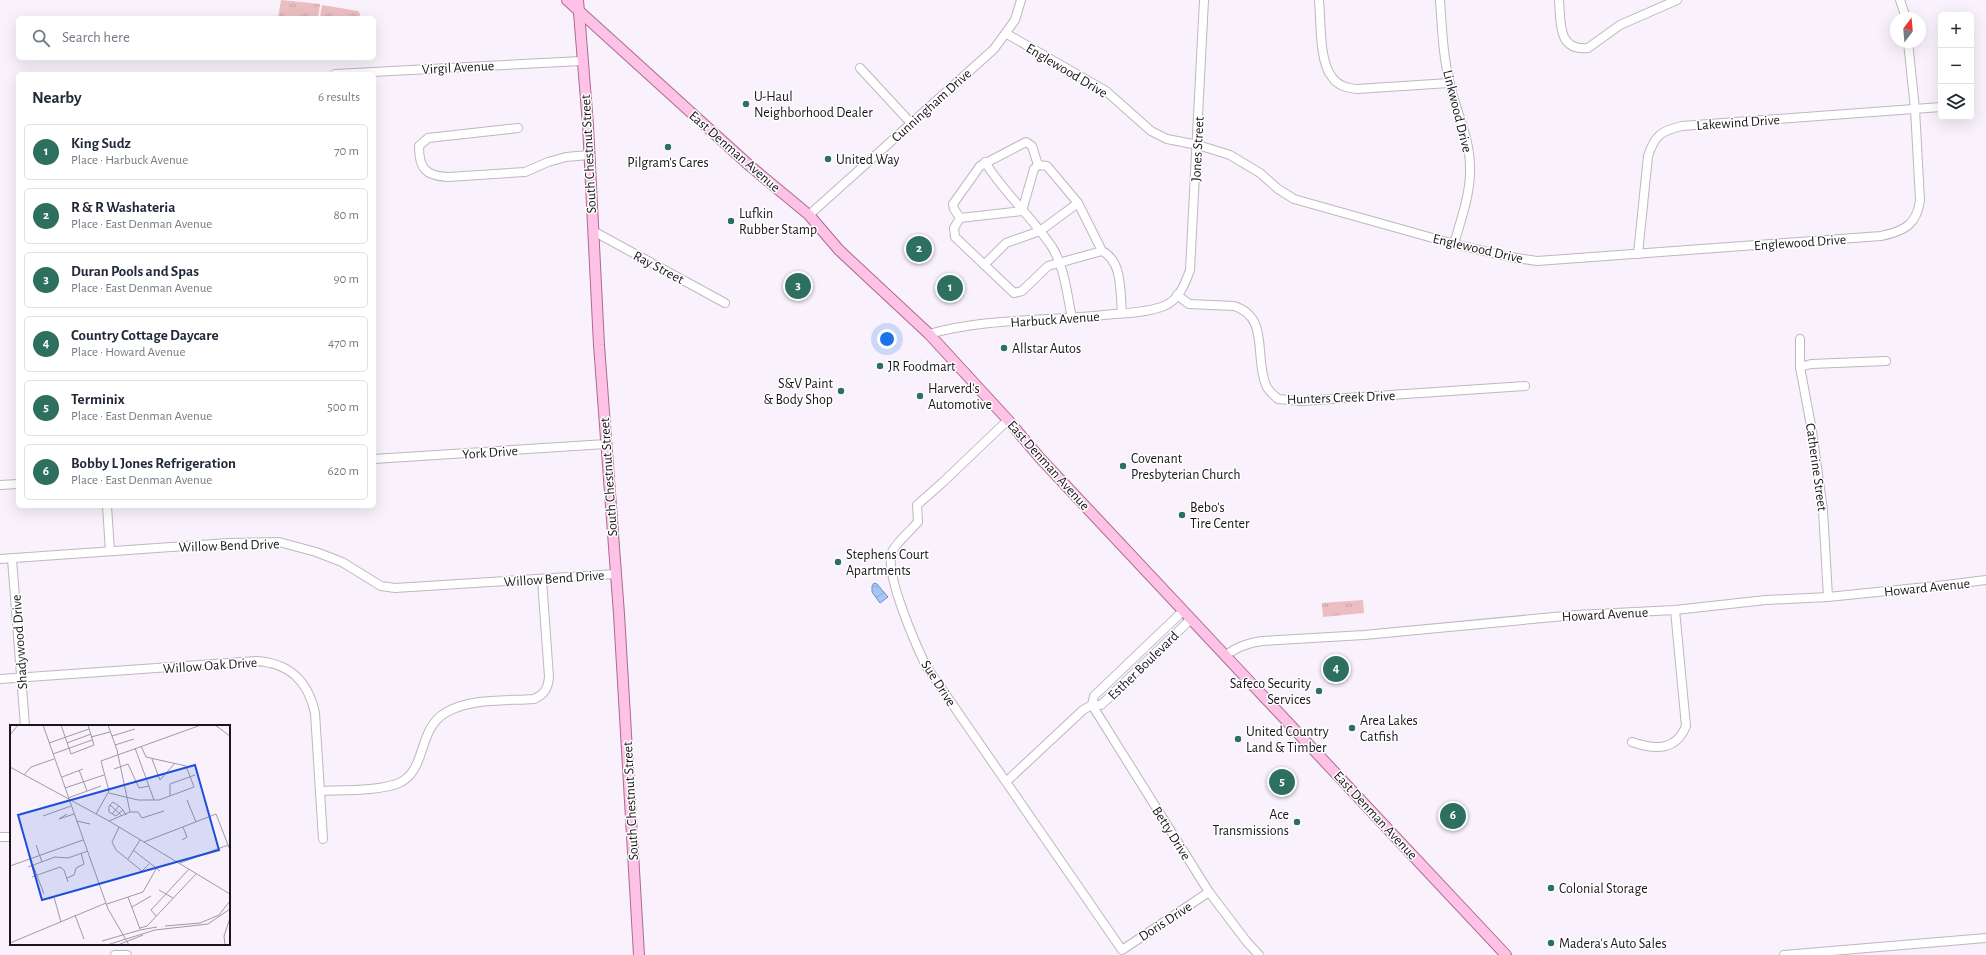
<!DOCTYPE html>
<meta charset="utf-8">
<style>
:root{--surface:#fff;--page:#f6f6f7;--text:#1f2937;--muted:#747a83;--line:#e0e1e3;--accent:#2e705f}
body{margin:0;font-family:"Alegreya Sans",sans-serif;background:var(--page);color:var(--text)}
.controls{position:absolute;right:12px;top:12px;display:grid;overflow:hidden;border-radius:6px;box-shadow:0 4px 16px #0002}
.controls button{width:36px;height:36px;display:grid;place-items:center;padding:0;border:0;border-bottom:1px solid var(--line);background:var(--surface);color:var(--text);font:20px sans-serif}
.compass{position:absolute;left:1890px;top:12px;width:36px;height:36px;border-radius:50%;background:var(--surface);box-shadow:0 4px 16px #0002;rotate:16deg}
.you{position:absolute;left:887px;top:339px;width:14px;height:14px;margin:-10px;border:3px solid #fff;border-radius:50%;background:#1a73e8;box-shadow:0 0 0 6px #1a73e833}
.badge{display:grid;place-items:center;width:26px;height:26px;border-radius:50%;background:var(--accent);color:#fff;font-size:13px;font-weight:700}
.pin{position:absolute;translate:-50% -50%;border:2px solid #fff;box-shadow:0 1px 4px #0006}
.list{margin:0;padding:0;list-style:none}
h2{display:flex;justify-content:space-between;align-items:center;height:52px;margin:0;padding:0 16px;font-size:17px}
h2 small{font-size:13px;font-weight:400;color:var(--muted)}
.list li{display:grid;grid-template-columns:26px 1fr auto;gap:12px;align-items:center;box-sizing:border-box;height:56px;margin:0 8px 8px;padding:0 8px;border:1px solid var(--line);border-radius:6px}
.list b{display:block;font-size:15px;white-space:nowrap}
.list p{margin:0;font-size:13px;white-space:nowrap;color:var(--muted)}
.list em{font-size:13px;font-style:normal;color:var(--muted)}
.icon{flex:none;width:22px;height:22px;fill:none;stroke:currentColor;stroke-width:2;stroke-linecap:round;stroke-linejoin:round}
.map{position:relative;flex:none;width:1986px;height:955px;overflow:hidden}
.search{position:absolute;background:var(--surface);box-shadow:0 4px 16px #0002;left:16px;top:16px;width:360px;height:44px;display:flex;align-items:center;gap:10px;box-sizing:border-box;padding:0 14px;border-radius:6px;color:var(--muted);font-size:15px}
.panel{position:absolute;background:var(--surface);box-shadow:0 4px 16px #0002;left:16px;top:72px;width:360px;height:436px;border-radius:6px}
.map>svg:first-child{display:block}
.park{fill:url(#park-tufts)}
.water{fill:url(#water-waves);stroke:#7990b6}
.lines{fill:none;stroke-linecap:round;stroke-linejoin:round}
.minor-casing{stroke:#beb7c1;stroke-width:10}
.major-casing{stroke:#ac6b92;stroke-width:12}
.minor{stroke:#fff;stroke-width:8}
.major{stroke:#fdc2e5;stroke-width:10}
.poi-dot{fill:#2e705f;stroke:#fff;stroke-width:1.5}
.labels{text-anchor:middle;stroke-width:3;stroke-linejoin:round;paint-order:stroke}
.street-label{font-size:14px;fill:#181619;stroke:#fff}
.poi-label{font-size:14px;fill:#181619;stroke:#fff;text-anchor:start}
.inset-road{fill:none;stroke:#9f9aa1;stroke-width:1}
.view{fill:#1d4ed8;fill-opacity:0.15;stroke:#1d4ed8;stroke-width:2}
.inset-edge{fill:none;stroke:#181619;stroke-width:2}
</style>
<div class="map">
<svg width="1986" height="955" viewBox="0 0 1986 955">
<defs>
<pattern id="park-tufts" width="24" height="20" patternUnits="userSpaceOnUse"><rect width="24" height="20" fill="#ebbec2"/><path d="M3 7l-1-3M5 7V3M7 7l1-3M15 17l-1-3M17 17v-4M19 17l1-3" fill="none" stroke="#c9a3a6"/></pattern>
<pattern id="water-waves" width="16" height="10" patternUnits="userSpaceOnUse"><rect width="16" height="10" fill="#a3c5fa"/><path d="M0 5q4-4 8 0t8 0" fill="none" stroke="#8ca8d6"/></pattern>
</defs>
<rect width="100%" height="100%" fill="#f9f2fc"/>
<g class="park">
<polygon points="281,0 320,4 318,18 278,18"/>
<polygon points="322,5 358,11 360,14 360,18 320,18"/>
<polygon points="1363,600 1364,613 1323,617 1322,603"/>
</g>
<polygon class="water" points="874,583 877,584 888,597 880,603 872,592 872,586"/>
<g class="lines">
<defs>
<g id="minor">
<path d="M 1319,0 C 1321,20 1319,62 1332,77 C 1338,86 1347,88 1357,89 L 1449,83"/>
<path d="M 1440,0 C 1442,28 1443,57 1450,84 C 1456,112 1470,138 1470,167 C 1471,193 1461,219 1454,244"/>
<path d="M 1559,0 C 1561,22 1557,51 1588,48 L 1620,25 L 1677,0"/>
<polyline points="1900,0 1906,18"/>
<path d="M 1007,34 L 1106,91 L 1151,131 L 1167,139 L 1198,145 L 1230,155 L 1260,173 L 1278,189 L 1294,199 L 1454,244 L 1510,257 L 1537,261 L 1881,236 C 1904,231 1917,225 1920,200 L 1915,109 L 1908,42"/>
<polyline points="860,68 910,122"/>
<polyline points="335,74 581,61"/>
<path d="M 518,128 L 428,138 L 419,146 C 419,168 425,176 448,177 L 525,172 L 548,162 L 566,157 L 589,155"/>
<path d="M 985,162 C 1004,193 1032,217 1052,247 C 1065,268 1067,295 1072,318"/>
<path d="M 1038,165 L 1032,146 L 1026,142 L 980,166 L 953,204 L 954,209 L 960,218 L 954,228 L 955,237 L 1014,293 L 1022,291 L 1048,266 L 1102,251 C 1123,261 1120,293 1122,313"/>
<polyline points="1038,165 1047,166 1078,203"/>
<polyline points="1022,211 1034,169 1038,165"/>
<polyline points="809,215 994,49 1015,20 1021,0"/>
<polyline points="960,218 1022,211"/>
<polyline points="593,231 725,303"/>
<path d="M 1638,254 L 1648,156 C 1655,135 1661,131 1682,126 L 1941,107"/>
<polyline points="984,265 1006,243 1040,231 1078,203 1102,251"/>
<path d="M 1177,295 L 1189,304 L 1234,306 C 1270,317 1254,358 1266,385 C 1268,391 1274,395 1278,399 L 1301,401 L 1525,386"/>
<path d="M 929,334 C 985,318 1046,321 1104,315 C 1123,313 1147,313 1164,306 C 1179,300 1185,284 1190,270 L 1204,0"/>
<polyline points="1800,339 1800,367 1812,431 1823,510 1828,597"/>
<polyline points="1800,367 1811,364 1886,361"/>
<path d="M 1008,420 L 942,483 L 917,505 L 918,522 C 912,529 895,544 892,552 C 884,573 916,645 926,666 L 1122,950 L 1209,892"/>
<polyline points="374,459 606,444"/>
<polyline points="0,485 18,484"/>
<polyline points="107,506 110,551"/>
<polyline points="0,559 228,543 279,542 316,552 342,562 381,586 395,588 616,574"/>
<polyline points="12,559 25,726"/>
<path d="M 1226,655 C 1238,647 1247,643 1262,641 L 1364,635 L 1575,615 L 1675,610 L 1766,600 L 1828,597 L 1946,585 L 1986,580"/>
<path d="M 0,679 L 256,661 C 290,663 308,681 315,713 L 323,839"/>
<polyline points="1092,705 1209,892 1247,942 1259,955"/>
<polyline points="1092,705 1094,696 1183,611"/>
<path d="M 1632,742 C 1655,750 1676,751 1686,726 L 1675,610"/>
<polyline points="1007,781 1083,710 1092,705 1101,705 1191,619"/>
<path d="M 320,791 C 341,790 381,791 399,783 C 427,771 417,730 445,713 C 470,698 505,701 534,699 C 545,694 548,688 549,677 L 542,580"/>
<polyline points="0,837 11,837"/>
<polyline points="115,955 127,955"/>
<polyline points="1784,955 1986,938"/>
</g>
<g id="major">
<polyline points="567,0 750,166 809,215 839,250 929,334 1008,420 1040,458 1506,955"/>
<polyline points="578,0 588,125 599,345 619,614 639,955"/>
</g>
</defs>
<use href="#minor" class="minor-casing"/>
<use href="#major" class="major-casing"/>
<use href="#minor" class="minor"/>
<use href="#major" class="major"/>
</g>
<g class="poi-dot">
<circle cx="746" cy="104" r="4"/>
<circle cx="668" cy="147" r="4"/>
<circle cx="828" cy="159" r="4"/>
<circle cx="731" cy="221" r="4"/>
<circle cx="1004" cy="348" r="4"/>
<circle cx="880" cy="366" r="4"/>
<circle cx="841" cy="391" r="4"/>
<circle cx="920" cy="396" r="4"/>
<circle cx="1123" cy="466" r="4"/>
<circle cx="1182" cy="515" r="4"/>
<circle cx="838" cy="562" r="4"/>
<circle cx="1319" cy="691" r="4"/>
<circle cx="1352" cy="728" r="4"/>
<circle cx="1238" cy="739" r="4"/>
<circle cx="1297" cy="822" r="4"/>
<circle cx="1551" cy="888" r="4"/>
<circle cx="1551" cy="943" r="4"/>
</g>
<g class="labels">
<g class="street-label">
<text transform="translate(458 67) rotate(-3)" y="5">Virgil Avenue</text>
<text transform="translate(1067 70) rotate(31)" y="5">Englewood Drive</text>
<text transform="translate(931 105) rotate(-42)" y="5">Cunningham Drive</text>
<text transform="translate(1458 111) rotate(76)" y="5">Linkwood Drive</text>
<text transform="translate(1738 122) rotate(-4)" y="5">Lakewind Drive</text>
<text transform="translate(1197 149) rotate(-87)" y="5">Jones Street</text>
<text transform="translate(735 151) rotate(41)" y="5">East Denman Avenue</text>
<text transform="translate(588 154) rotate(-93)" y="5">South Chestnut Street</text>
<text transform="translate(1800 242) rotate(-4)" y="5">Englewood Drive</text>
<text transform="translate(1478 248) rotate(13)" y="5">Englewood Drive</text>
<text transform="translate(659 267) rotate(28)" y="5">Ray Street</text>
<text transform="translate(1055 319) rotate(-4)" y="5">Harbuck Avenue</text>
<text transform="translate(1341 397) rotate(-2)" y="5">Hunters Creek Drive</text>
<text transform="translate(490 452) rotate(-4)" y="5">York Drive</text>
<text transform="translate(1049 465) rotate(48)" y="5">East Denman Avenue</text>
<text transform="translate(1817 467) rotate(82)" y="5">Catherine Street</text>
<text transform="translate(608 477) rotate(-94)" y="5">South Chestnut Street</text>
<text transform="translate(229 545) rotate(-2)" y="5">Willow Bend Drive</text>
<text transform="translate(554 578) rotate(-4)" y="5">Willow Bend Drive</text>
<text transform="translate(1927 587) rotate(-6)" y="5">Howard Avenue</text>
<text transform="translate(1605 614) rotate(-3)" y="5">Howard Avenue</text>
<text transform="translate(19 642) rotate(-94)" y="5">Shadywood Drive</text>
<text transform="translate(210 665) rotate(-4)" y="5">Willow Oak Drive</text>
<text transform="translate(1143 665) rotate(-44)" y="5">Esther Boulevard</text>
<text transform="translate(939 683) rotate(57)" y="5">Sue Drive</text>
<text transform="translate(630 801) rotate(-93)" y="5">South Chestnut Street</text>
<text transform="translate(1376 815) rotate(47)" y="5">East Denman Avenue</text>
<text transform="translate(1172 833) rotate(58)" y="5">Betty Drive</text>
<text transform="translate(1165 921) rotate(-33)" y="5">Doris Drive</text>
</g>
<g class="poi-label">
<text x="754" y="101">U-Haul<tspan x="754" dy="16">Neighborhood Dealer</tspan></text>
<text x="836" y="164">United Way</text>
<text x="668" y="167" text-anchor="middle">Pilgram's Cares</text>
<text x="739" y="218">Lufkin<tspan x="739" dy="16">Rubber Stamp</tspan></text>
<text x="1012" y="353">Allstar Autos</text>
<text x="888" y="371">JR Foodmart</text>
<text x="833" y="388" text-anchor="end">S&amp;V Paint<tspan x="833" dy="16">&amp; Body Shop</tspan></text>
<text x="928" y="393">Harverd's<tspan x="928" dy="16">Automotive</tspan></text>
<text x="1131" y="463">Covenant<tspan x="1131" dy="16">Presbyterian Church</tspan></text>
<text x="1190" y="512">Bebo's<tspan x="1190" dy="16">Tire Center</tspan></text>
<text x="846" y="559">Stephens Court<tspan x="846" dy="16">Apartments</tspan></text>
<text x="1311" y="688" text-anchor="end">Safeco Security<tspan x="1311" dy="16">Services</tspan></text>
<text x="1360" y="725">Area Lakes<tspan x="1360" dy="16">Catfish</tspan></text>
<text x="1246" y="736">United Country<tspan x="1246" dy="16">Land &amp; Timber</tspan></text>
<text x="1289" y="819" text-anchor="end">Ace<tspan x="1289" dy="16">Transmissions</tspan></text>
<text x="1559" y="893">Colonial Storage</text>
<text x="1559" y="948">Madera's Auto Sales</text>
</g>
</g>
<g transform="translate(10 725)">
<rect width="220" height="220" fill="#f9f2fc"/>
<path class="inset-road" d="M 33,0 L 98,184 L 119,220M 51,0 L 61,29 L 84,20 L 78,0M 98,0 L 107,25 L 120,87M 205,0 L 220,11M 0,10 L 8,0M 102,11 L 125,4M 81,12 L 100,7M 39,18 L 79,4M 57,18 L 81,9M 105,20 L 124,14M 125,23 L 144,75M 43,29 L 82,15M 142,34 L 150,55 L 165,38M 0,42 L 99,96 L 220,169M 104,44 L 118,39 L 129,63 L 139,61M 69,45 L 77,66M 14,50 L 21,42 L 44,34M 52,52 L 73,44M 55,63 L 94,50M 99,68 L 128,75 L 149,75 L 184,62 L 176,41 L 136,32 L 131,21M 160,71 L 160,59 L 185,50M 58,73 L 91,61M 177,75 L 186,97M 100,80 L 112,91M 109,81 L 103,77 L 99,81 L 99,87 L 106,91 L 113,85 L 116,90M 57,89 L 49,94 L 64,89M 86,89 L 99,66 L 91,36 L 191,0M 102,89 L 109,81 L 113,85M 33,91 L 61,81M 67,96 L 80,99M 99,96 L 120,87 L 128,87 L 132,93 L 154,86M 109,102 L 102,117 L 106,125 L 132,146 L 139,139M 172,115 L 177,112 L 173,102M 134,117 L 206,89 L 220,125M 26,120 L 32,137M 123,125 L 150,146M 118,134 L 130,115M 170,138 L 218,120M 23,140 L 34,169M 0,141 L 73,115M 18,142 L 45,132 L 58,133 L 78,126M 22,152 L 50,142 L 54,145 L 58,157M 57,153 L 64,150 L 66,143 L 74,139 L 71,128M 149,165 L 163,173M 118,172 L 130,204M 39,174 L 44,172 L 51,197M 97,179 L 133,167 L 146,144M 122,182 L 141,171M 65,190 L 74,214M 146,191 L 141,185 L 179,144M 190,198 L 209,190 L 220,176M 155,201 L 190,198M 130,203 L 137,201 L 186,149M 130,205 L 147,202M 92,216 L 130,205M 0,218 L 96,178M 97,220 L 145,205 L 198,199 L 220,184M 108,220 L 133,210M 215,220 L 214,211 L 220,193"/>
<path class="view" d="M 185,40 L 209,125 L 32,175 L 8,90 Z"/>
<rect width="220" height="220" class="inset-edge"/>
</g>
</svg>
<div class="controls">
<button>+</button>
<button>−</button>
<button><svg class="icon" aria-label="layers" viewBox="0 0 24 24"><path d="M12 4l9 5-9 5-9-5zM3 14l9 5 9-5"/></svg></button>
</div>
<svg class="compass" viewBox="-18 -18 36 36"><path d="M0-13l5 13h-10z" fill="#e53935"/><path d="M0 13l5-13h-10z" fill="#747a83"/></svg>
<div class="you"></div>
<div class="pin badge" style="left:950px;top:288px">1</div>
<div class="pin badge" style="left:919px;top:249px">2</div>
<div class="pin badge" style="left:798px;top:286px">3</div>
<div class="pin badge" style="left:1336px;top:669px">4</div>
<div class="pin badge" style="left:1282px;top:782px">5</div>
<div class="pin badge" style="left:1453px;top:816px">6</div>
<div class="search"><svg class="icon" aria-label="search" viewBox="0 0 24 24"><circle cx="10" cy="10" r="6"/><path d="M15 15l6 6"/></svg>Search here</div>
<section class="panel">
<h2>Nearby<small>6 results</small></h2>
<ul class="list">
<li><span class="badge">1</span><div><b>King Sudz</b><p>Place · Harbuck Avenue</p></div><em>70 m</em></li>
<li><span class="badge">2</span><div><b>R &amp; R Washateria</b><p>Place · East Denman Avenue</p></div><em>80 m</em></li>
<li><span class="badge">3</span><div><b>Duran Pools and Spas</b><p>Place · East Denman Avenue</p></div><em>90 m</em></li>
<li><span class="badge">4</span><div><b>Country Cottage Daycare</b><p>Place · Howard Avenue</p></div><em>470 m</em></li>
<li><span class="badge">5</span><div><b>Terminix</b><p>Place · East Denman Avenue</p></div><em>500 m</em></li>
<li><span class="badge">6</span><div><b>Bobby L Jones Refrigeration</b><p>Place · East Denman Avenue</p></div><em>620 m</em></li>
</ul>
</section>
</div>
